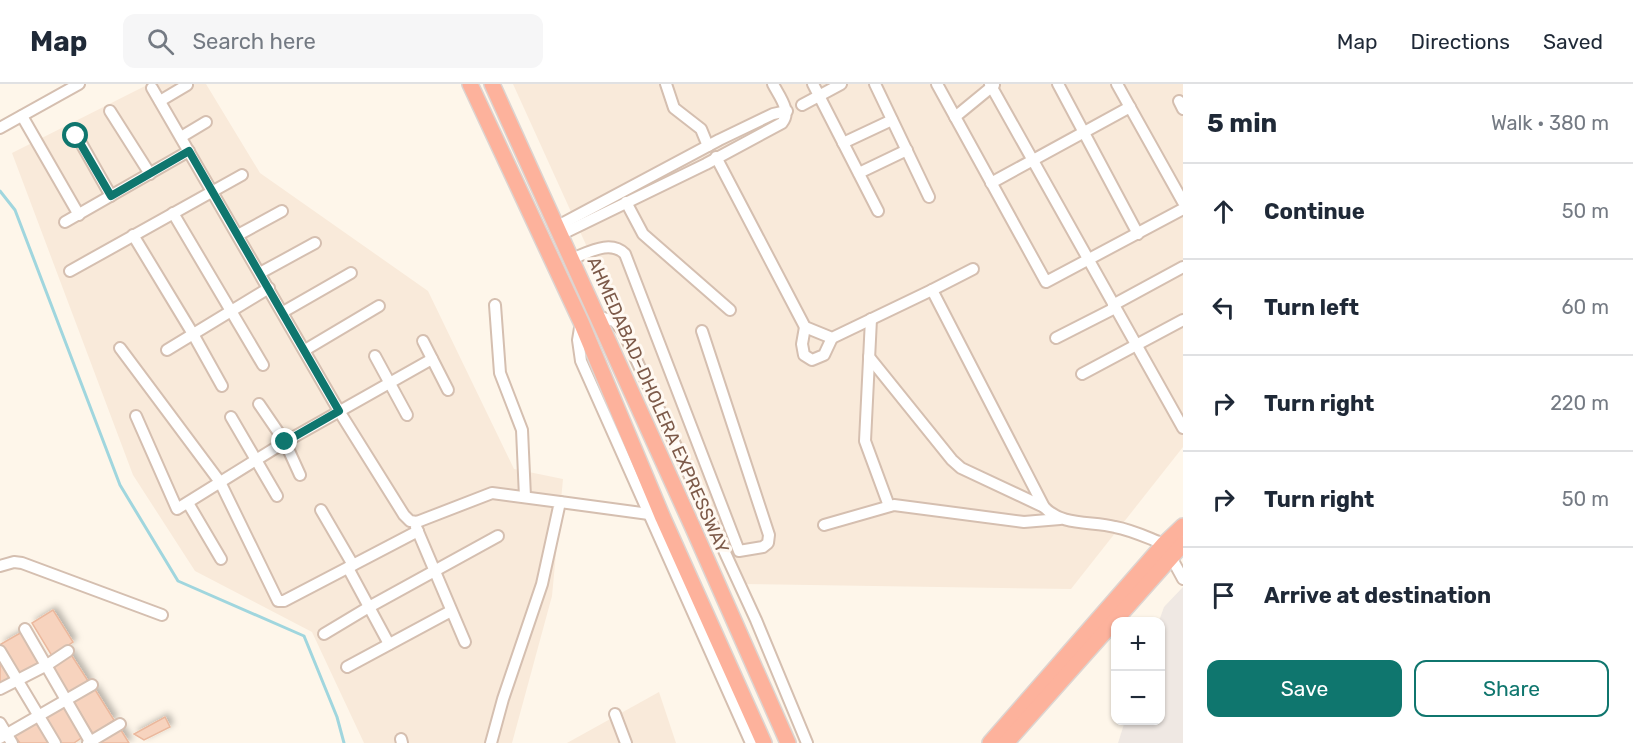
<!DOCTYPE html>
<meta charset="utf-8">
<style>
:root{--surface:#fff;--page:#f6f6f7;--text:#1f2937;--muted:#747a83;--line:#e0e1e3;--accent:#0f766e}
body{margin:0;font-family:Rubik,sans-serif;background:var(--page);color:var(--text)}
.controls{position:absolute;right:18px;bottom:18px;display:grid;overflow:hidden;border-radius:12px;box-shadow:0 2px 4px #0004}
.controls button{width:54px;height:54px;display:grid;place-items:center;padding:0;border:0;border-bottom:2px solid var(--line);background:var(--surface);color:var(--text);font:30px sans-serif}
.stop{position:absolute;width:18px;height:18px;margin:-14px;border:4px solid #0f766e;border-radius:50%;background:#fff}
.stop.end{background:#0f766e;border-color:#fff;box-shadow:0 2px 6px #0008}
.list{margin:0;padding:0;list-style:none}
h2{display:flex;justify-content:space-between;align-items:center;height:78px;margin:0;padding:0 24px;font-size:26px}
h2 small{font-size:20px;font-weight:400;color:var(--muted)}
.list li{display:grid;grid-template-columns:39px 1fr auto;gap:18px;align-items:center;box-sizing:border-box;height:96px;padding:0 24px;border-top:2px solid var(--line)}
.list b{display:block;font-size:22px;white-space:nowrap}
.list em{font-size:20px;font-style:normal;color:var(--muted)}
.actions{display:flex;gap:12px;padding:18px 24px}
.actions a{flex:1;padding:14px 0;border:2px solid var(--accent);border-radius:12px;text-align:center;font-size:21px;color:var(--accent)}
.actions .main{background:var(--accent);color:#fff}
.icon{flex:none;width:33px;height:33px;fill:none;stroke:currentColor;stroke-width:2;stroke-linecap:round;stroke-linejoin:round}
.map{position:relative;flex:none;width:1183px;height:659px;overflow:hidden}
header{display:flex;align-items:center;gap:36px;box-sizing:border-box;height:84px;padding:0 30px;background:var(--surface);border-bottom:2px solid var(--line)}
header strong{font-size:28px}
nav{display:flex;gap:33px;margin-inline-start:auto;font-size:21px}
.search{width:420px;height:54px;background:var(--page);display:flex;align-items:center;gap:15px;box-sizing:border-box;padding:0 21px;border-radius:12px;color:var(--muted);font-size:22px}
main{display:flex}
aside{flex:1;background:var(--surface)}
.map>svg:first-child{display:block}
.residential{fill:#f9eada}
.industrial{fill:#efe8e3}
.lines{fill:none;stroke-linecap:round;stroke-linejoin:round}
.stream{stroke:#a0d6de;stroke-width:3}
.building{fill:#f7d3be;stroke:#ebb89d;stroke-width:1.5;filter:url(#shadow)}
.minor-casing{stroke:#d5bfb0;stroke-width:14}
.highway-casing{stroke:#ddd4d0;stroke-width:18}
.minor{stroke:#fff;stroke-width:10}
.highway{stroke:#fdb29c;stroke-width:15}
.route{stroke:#0f766e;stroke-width:8}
.labels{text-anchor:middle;stroke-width:6;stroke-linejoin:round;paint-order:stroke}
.street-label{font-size:18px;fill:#7d5a49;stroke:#fff9f2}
</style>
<header>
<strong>Map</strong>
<div class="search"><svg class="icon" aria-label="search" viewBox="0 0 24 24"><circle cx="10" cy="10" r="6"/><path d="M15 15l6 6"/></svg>Search here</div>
<nav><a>Map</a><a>Directions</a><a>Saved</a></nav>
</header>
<main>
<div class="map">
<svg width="1183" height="659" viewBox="0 0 1183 659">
<defs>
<filter id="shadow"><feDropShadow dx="3.5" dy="-3.5" stdDeviation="3" flood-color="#0004"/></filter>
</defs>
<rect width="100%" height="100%" fill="#fef6ea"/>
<g class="residential">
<polygon points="149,0 206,0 260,89 428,207 514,385 563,395 552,512 512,659 364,659 312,548 195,487 133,391 12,69"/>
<polygon points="513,0 1183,0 1183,363 1071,505 740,500"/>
<polygon points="659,608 676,659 567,659"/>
</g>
<polygon class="industrial" points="1183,503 1183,659 1118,659 1125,637 1160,636 1160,538 1159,537 1164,523"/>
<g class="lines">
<polyline class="stream" points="0,107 15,126 120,401 178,497 304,552 337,633 344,659"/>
</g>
<g class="building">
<polygon points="53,526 73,558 52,572 32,539"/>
<polygon points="22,548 42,579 21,593 1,560"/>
<polygon points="70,569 90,600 69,614 49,581"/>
<polygon points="0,576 12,595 0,603"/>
<polygon points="94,604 114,636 93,650 73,617"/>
<polygon points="64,621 84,652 74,659 59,659 43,633"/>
<polygon points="165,633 170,643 144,656 134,650"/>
<polygon points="36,638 49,659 20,659 14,651"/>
<polygon points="119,643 129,659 99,659 98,656"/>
</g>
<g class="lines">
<defs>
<g id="minor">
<polyline points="666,0 674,24 701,45 708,62"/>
<polyline points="813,0 878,127"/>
<polyline points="875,0 929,113"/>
<polyline points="937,0 1046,198 1183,125"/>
<polyline points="990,0 1183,344"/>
<polyline points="1058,0 1138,150"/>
<polyline points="1117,0 1183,118"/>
<polyline points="152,4 339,327 404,431 410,437 417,438 492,409 560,418 542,500 503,615 491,659"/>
<polyline points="160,17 187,1"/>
<polyline points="1179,17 1183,25"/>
<polyline points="802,21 841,0"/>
<polyline points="110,27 150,90"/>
<polyline points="22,32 79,131"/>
<polyline points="955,33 994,1"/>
<polyline points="0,44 79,0"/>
<polyline points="77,52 111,112"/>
<polyline points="181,53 206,38"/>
<polyline points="843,59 892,36"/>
<path d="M 716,73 L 805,243 L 832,254 L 932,206 L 1044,423 C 1061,442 1092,437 1115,443 C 1132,446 1148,454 1164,460"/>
<polyline points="859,89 907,66"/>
<polyline points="991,99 1130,23"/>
<polyline points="626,118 643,150 730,226"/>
<polyline points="173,129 263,281"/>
<polyline points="65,138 189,67"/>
<polyline points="556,143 719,56 773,30 787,27"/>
<polyline points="133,151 193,250 222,302"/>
<polyline points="238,151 282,127"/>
<path d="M 560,151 L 706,80 L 782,39 C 792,27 779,12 773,0"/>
<path d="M 571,175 C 588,169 610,155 625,170 L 739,467 L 763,463 L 768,459 L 769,451 L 702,247"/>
<polyline points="70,187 242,91"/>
<polyline points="260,189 315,159"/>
<polyline points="932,206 973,185"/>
<polyline points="495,221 500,289 522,346 525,413"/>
<polyline points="1113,221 1183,183"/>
<polyline points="283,228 351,189"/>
<polyline points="597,232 614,237 623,247 756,536 807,659"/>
<polyline points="871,235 865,357 889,422"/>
<polyline points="581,238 578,256 581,277 751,659"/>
<polyline points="805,243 802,260 804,271 812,276 824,271 832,254"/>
<polyline points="1056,254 1115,224"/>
<polyline points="423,257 448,306"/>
<polyline points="120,264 220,398 278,517 284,517 418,447"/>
<polyline points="167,266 269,204"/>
<polyline points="305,266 379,222"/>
<polyline points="375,272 407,331"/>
<polyline points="869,273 952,376 961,384 1044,423"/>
<polyline points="1082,290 1183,236"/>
<polyline points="259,320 285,358 300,391"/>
<polyline points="136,332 177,425 285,358 432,275"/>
<polyline points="231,333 277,412"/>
<polyline points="560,418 649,430"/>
<polyline points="188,419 221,475"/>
<polyline points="321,426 353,481"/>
<polyline points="824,441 894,421 1024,438 1060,435"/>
<polyline points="416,443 465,558"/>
<polyline points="1171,473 1183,495"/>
<polyline points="0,482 14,478 22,479 162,531"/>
<polyline points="348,484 389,560"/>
<polyline points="25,545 91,659"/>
<polyline points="324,550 369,523 498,452"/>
<polyline points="0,567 55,659"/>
<polyline points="347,583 451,527"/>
<polyline points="0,605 47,581 68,567"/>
<polyline points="615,630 626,659"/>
<polyline points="0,639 12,659"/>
<polyline points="0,654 92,601"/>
<polyline points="401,655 402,659"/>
<polyline points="88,659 120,640"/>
</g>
<g id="highway">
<polyline points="470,0 581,238 663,434 764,659"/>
<polyline points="492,0 693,444 788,659"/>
<polyline points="990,659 1164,460 1183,442"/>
<polyline points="1006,659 1183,460"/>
</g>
</defs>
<use href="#minor" class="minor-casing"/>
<use href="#highway" class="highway-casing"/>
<use href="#minor" class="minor"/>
<use href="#highway" class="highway"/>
</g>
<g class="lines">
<polyline class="route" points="76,52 111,112 189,67 339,327 285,358"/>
</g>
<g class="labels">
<g class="street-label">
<text transform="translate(658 321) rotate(66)" y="6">AHMEDABAD–DHOLERA EXPRESSWAY</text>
</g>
</g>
</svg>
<div class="controls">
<button>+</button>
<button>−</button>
</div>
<div class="stop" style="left:76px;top:52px"></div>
<div class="stop end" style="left:285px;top:358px"></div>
</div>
<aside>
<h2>5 min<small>Walk · 380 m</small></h2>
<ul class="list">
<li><svg class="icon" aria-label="ahead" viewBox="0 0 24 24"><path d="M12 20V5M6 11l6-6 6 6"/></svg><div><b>Continue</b></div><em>50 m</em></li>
<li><svg class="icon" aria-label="left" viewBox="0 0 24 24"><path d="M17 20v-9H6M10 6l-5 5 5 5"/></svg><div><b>Turn left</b></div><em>60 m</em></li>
<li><svg class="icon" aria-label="right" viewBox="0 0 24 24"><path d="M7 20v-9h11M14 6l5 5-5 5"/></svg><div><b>Turn right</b></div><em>220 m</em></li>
<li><svg class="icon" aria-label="right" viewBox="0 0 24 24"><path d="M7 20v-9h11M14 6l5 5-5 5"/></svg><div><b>Turn right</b></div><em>50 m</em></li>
<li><svg class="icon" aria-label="arrive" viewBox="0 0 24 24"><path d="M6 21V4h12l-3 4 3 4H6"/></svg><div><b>Arrive at destination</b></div></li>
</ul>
<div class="actions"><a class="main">Save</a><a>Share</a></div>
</aside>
</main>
